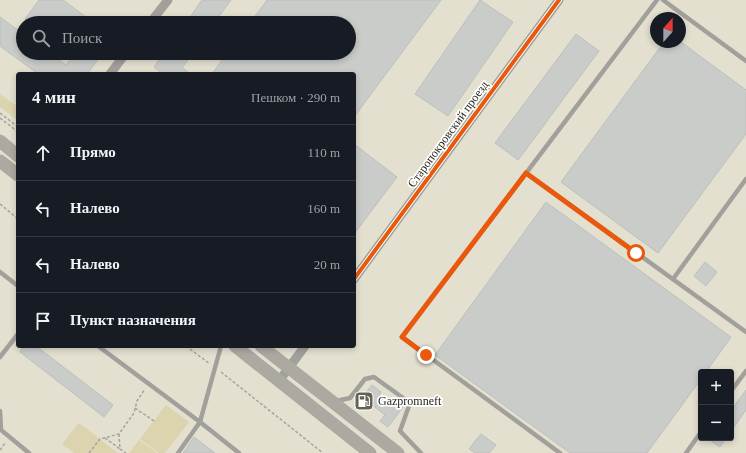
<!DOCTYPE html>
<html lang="ru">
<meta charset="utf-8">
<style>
:root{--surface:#171b24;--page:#20242c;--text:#f1f3f6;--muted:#9ea1a6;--line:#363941}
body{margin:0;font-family:Georgia,serif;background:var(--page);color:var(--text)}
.controls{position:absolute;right:12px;bottom:12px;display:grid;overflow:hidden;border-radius:4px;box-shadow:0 2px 6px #0003}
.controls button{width:36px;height:36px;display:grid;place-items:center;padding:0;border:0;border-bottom:1px solid var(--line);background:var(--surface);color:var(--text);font:20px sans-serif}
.compass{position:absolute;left:650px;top:12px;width:36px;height:36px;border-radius:50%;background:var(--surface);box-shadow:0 2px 6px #0003;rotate:21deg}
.stop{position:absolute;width:12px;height:12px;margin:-9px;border:3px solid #ea580c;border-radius:50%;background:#fff}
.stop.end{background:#ea580c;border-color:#fff;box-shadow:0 1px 4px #0008}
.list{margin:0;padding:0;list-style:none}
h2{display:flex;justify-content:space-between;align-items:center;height:52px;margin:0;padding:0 16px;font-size:17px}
h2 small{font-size:13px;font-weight:400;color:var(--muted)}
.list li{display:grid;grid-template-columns:26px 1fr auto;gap:12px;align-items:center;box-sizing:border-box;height:56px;padding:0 16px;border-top:1px solid var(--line)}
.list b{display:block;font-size:15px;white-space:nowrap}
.list em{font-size:13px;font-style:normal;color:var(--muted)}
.icon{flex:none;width:22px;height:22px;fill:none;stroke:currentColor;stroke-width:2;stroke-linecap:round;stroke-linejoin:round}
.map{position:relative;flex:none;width:746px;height:453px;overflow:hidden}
.search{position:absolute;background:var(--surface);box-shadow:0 2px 6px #0003;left:16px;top:16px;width:340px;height:44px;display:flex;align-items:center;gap:10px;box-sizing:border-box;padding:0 14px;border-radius:22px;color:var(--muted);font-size:15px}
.panel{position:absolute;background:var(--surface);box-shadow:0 2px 6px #0003;left:16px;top:72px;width:340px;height:276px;border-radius:4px}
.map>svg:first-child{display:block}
.green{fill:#dcd4ae}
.building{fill:#c9ccc8;stroke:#bcc0bc}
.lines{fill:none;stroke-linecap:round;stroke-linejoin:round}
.path{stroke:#a5a39c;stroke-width:1.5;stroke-dasharray:3 2;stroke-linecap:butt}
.service{stroke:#a2a09a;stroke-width:4.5}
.minor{stroke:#a2a09a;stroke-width:9}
.secondary{stroke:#aba9a0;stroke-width:13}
.cycleway-casing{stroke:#fff;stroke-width:6}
.cycleway{stroke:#e8590c;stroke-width:4}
.route{stroke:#ea580c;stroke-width:5}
.labels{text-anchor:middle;stroke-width:3.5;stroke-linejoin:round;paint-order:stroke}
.street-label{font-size:12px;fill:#201e13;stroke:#fff}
.poi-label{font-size:12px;fill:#201e13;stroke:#fff;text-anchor:start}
</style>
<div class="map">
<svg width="746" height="453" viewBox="0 0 746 453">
<rect width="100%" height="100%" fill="#e4e0d0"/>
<g class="green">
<polygon points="0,94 18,107 18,121 0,107"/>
<polygon points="166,405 189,422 165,453 159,453 140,439"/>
<polygon points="79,423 118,453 74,453 62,444"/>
<polygon points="139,440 157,453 129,453"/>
</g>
<g class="building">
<polygon points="39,0 63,0 86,17 82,23 31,23 25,19"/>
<polygon points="202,0 231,0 214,23 186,23"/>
<polygon points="267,0 441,0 354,117 354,74 212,74 227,53 349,53 349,23 250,23"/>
<polygon points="480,0 513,22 448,116 415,94"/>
<polygon points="0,17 23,34 23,53 49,53 66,65 75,53 103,53 87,74 38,74 0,46"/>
<polygon points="576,34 599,51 518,160 495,143"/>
<polygon points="664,42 681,42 746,90 746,134 658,253 561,182"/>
<polygon points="164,53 193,53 182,68 191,74 163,74 154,67"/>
<polygon points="354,144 397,177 354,234"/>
<polygon points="546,202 731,337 706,372 701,372 701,379 647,453 570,453 435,355"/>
<polygon points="705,262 717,272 706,286 694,276"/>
<polygon points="24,346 36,346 113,405 104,417 20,352"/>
<polygon points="372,385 381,392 378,397 391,407 396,401 404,406 388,427 380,421 385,415 371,404 369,407 360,400"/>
<polygon points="746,390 746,410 731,431 731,410"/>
<polygon points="481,434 496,445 489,453 475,453 469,449"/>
<polygon points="194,437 215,453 183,453"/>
<polygon points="707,438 726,438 720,447"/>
</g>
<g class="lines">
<g class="path">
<polyline points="0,113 18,127"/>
<polyline points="0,118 18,132"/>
<polyline points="0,204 18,219"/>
<polyline points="186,346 210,364"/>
<polyline points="221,372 323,453"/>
<polyline points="135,408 154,421"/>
<polyline points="119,434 120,449 126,453"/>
<polyline points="105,438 120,449"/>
<polyline points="0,450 6,442"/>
<polyline points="89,453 100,439 119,434 134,413 137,401 145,389"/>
</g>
<g class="service">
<polyline points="663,0 746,61"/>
<polyline points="526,173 746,332"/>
<polyline points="0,272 18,286"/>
<polyline points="673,279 746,179"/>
<polyline points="98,346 200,422 178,453"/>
<polyline points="221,346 200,422 239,453"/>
<polyline points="0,357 18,334"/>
<polyline points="731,391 746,371"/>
<polyline points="336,401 350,398 365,379 374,377 410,403 400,431 421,453"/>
<polyline points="0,411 1,430 29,453"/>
<polyline points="560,453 402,337 657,0"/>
<polyline points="686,453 701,432"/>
</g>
<g class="minor">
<polyline points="150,23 168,0"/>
<polyline points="110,74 126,53"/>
<polyline points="354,279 559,0"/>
<polyline points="279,381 305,346"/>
</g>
<g class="secondary">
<polyline points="0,141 18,156"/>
<polyline points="0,161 18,175"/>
<polyline points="235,346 370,453"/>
<polyline points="261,346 398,453"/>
</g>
<defs>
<polyline id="cycleway" points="354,279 559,0"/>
</defs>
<use href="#cycleway" class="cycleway-casing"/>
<use href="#cycleway" class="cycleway"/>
</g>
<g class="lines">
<polyline class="route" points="426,355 402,337 526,173 636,253"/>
</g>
<defs>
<symbol id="fuel-square" viewBox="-11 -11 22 22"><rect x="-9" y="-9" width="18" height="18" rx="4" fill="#656255" stroke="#fff"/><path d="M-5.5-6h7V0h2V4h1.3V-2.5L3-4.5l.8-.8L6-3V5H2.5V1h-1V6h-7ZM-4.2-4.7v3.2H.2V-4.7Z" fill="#fff"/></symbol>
</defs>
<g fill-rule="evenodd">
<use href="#fuel-square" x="353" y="390" width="22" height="22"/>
</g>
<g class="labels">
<g class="street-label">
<text transform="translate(448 134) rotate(-54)" y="4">Старопокровский проезд</text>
</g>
<g class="poi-label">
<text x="378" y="405">Gazpromneft</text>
</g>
</g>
</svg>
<div class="controls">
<button>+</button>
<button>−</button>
</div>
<svg class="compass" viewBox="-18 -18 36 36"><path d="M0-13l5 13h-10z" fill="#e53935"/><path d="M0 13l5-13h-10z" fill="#9ea1a6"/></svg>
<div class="stop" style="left:636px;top:253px"></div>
<div class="stop end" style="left:426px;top:355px"></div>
<div class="search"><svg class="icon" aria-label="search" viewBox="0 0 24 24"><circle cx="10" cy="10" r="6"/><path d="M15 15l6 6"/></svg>Поиск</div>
<section class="panel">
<h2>4 мин<small>Пешком · 290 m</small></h2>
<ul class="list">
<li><svg class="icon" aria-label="ahead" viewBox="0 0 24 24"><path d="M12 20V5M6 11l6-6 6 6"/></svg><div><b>Прямо</b></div><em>110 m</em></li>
<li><svg class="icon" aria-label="left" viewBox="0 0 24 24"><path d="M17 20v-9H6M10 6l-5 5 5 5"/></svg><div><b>Налево</b></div><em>160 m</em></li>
<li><svg class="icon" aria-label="left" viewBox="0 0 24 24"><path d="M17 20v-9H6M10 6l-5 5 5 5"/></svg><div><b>Налево</b></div><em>20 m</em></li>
<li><svg class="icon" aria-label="arrive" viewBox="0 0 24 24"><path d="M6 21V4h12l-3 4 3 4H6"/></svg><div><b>Пункт назначения</b></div></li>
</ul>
</section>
</div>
